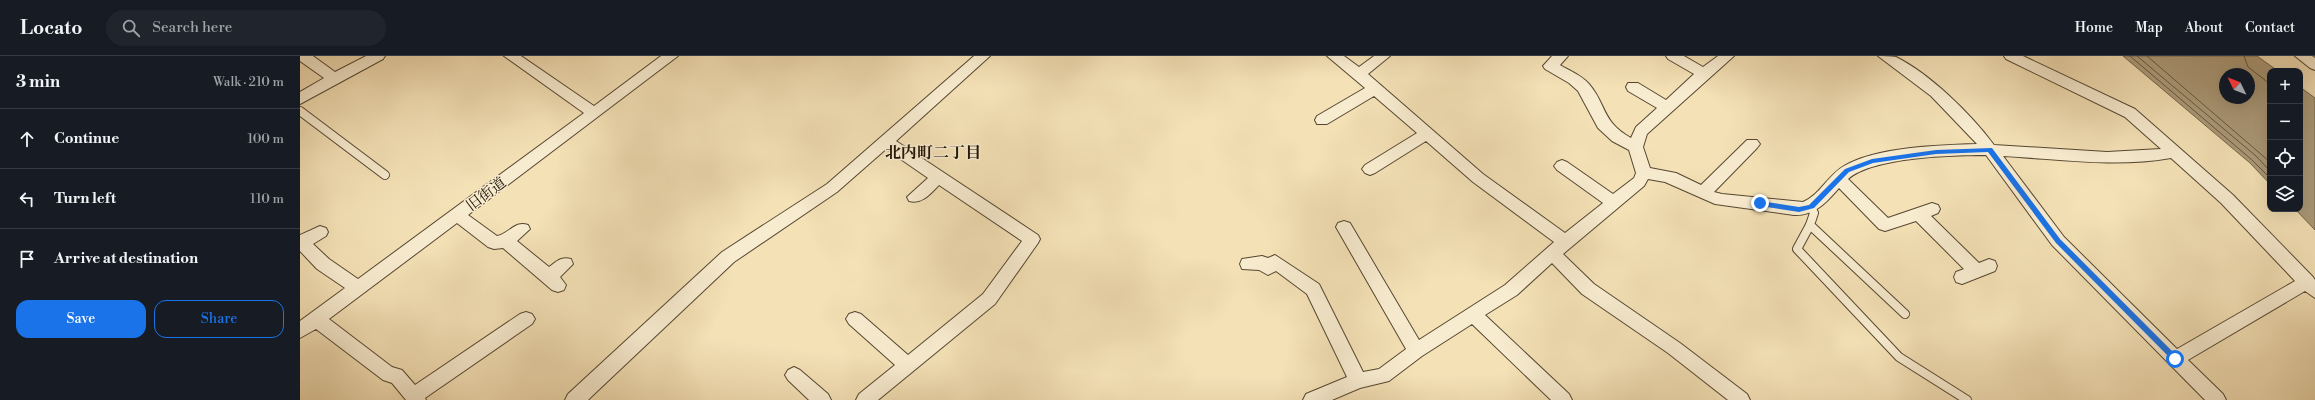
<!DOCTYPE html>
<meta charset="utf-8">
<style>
:root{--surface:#171b24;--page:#20242c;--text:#f1f3f6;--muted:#9ea1a6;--line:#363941;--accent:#1a73e8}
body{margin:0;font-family:"Libre Bodoni","Noto Serif JP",serif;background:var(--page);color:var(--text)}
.controls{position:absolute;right:12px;top:12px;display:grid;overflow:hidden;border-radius:8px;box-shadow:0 4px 16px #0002}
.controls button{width:36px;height:36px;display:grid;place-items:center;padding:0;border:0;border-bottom:1px solid var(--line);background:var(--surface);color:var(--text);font:20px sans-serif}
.compass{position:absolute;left:1919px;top:12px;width:36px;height:36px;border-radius:50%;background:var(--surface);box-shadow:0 4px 16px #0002;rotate:313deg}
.stop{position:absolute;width:12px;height:12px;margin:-9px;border:3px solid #1a73e8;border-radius:50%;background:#fff}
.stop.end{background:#1a73e8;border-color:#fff;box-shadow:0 1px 4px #0008}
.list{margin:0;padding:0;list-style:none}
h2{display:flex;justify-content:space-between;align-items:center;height:52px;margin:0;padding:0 16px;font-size:17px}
h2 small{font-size:13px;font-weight:400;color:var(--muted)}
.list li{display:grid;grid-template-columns:26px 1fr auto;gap:12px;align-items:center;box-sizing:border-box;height:60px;padding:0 16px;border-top:1px solid var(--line)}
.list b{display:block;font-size:15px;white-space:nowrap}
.list em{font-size:13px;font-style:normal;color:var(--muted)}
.actions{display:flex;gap:8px;padding:12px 16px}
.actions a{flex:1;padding:9px 0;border:1px solid var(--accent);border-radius:12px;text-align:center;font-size:14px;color:var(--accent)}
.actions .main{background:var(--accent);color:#fff}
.icon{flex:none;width:22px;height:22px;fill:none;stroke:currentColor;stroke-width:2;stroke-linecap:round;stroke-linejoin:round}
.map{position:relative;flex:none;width:2015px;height:344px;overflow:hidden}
header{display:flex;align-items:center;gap:24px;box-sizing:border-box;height:56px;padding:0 20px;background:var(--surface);border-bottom:1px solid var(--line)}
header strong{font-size:19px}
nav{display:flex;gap:22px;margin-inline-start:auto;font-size:14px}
.search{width:280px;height:36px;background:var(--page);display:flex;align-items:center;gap:10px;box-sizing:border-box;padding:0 14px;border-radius:22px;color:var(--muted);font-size:15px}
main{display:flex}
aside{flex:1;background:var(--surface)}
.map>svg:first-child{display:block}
.water{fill:#ac9b7a;stroke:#74654b;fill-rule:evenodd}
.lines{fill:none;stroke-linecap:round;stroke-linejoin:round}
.shore{stroke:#665840;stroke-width:1}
.service-casing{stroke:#564731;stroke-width:10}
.minor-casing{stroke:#564731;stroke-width:2}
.service{stroke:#f8ecd0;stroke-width:8}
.minor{fill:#f8ecd0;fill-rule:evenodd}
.route{fill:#1a73e8}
.labels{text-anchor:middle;stroke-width:3;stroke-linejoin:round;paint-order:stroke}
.street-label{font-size:15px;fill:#211405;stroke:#f8ecd0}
.neighbourhood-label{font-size:16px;font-weight:bold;fill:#211405;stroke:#f8ecd0}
</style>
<header>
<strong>Locato</strong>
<div class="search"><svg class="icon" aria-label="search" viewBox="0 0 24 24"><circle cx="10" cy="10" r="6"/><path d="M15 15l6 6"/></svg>Search here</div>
<nav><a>Home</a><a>Map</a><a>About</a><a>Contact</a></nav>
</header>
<main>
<aside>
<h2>3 min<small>Walk · 210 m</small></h2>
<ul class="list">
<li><svg class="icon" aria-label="ahead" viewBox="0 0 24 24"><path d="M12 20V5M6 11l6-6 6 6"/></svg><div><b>Continue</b></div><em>100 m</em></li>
<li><svg class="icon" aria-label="left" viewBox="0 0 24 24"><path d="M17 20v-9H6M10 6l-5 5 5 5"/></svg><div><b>Turn left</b></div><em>110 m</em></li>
<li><svg class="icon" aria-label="arrive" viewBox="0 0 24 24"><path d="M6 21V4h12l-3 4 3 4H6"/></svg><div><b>Arrive at destination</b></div></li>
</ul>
<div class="actions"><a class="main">Save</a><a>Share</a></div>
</aside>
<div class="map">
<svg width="2015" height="344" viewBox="0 0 2015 344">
<rect width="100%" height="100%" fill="#f4e1b6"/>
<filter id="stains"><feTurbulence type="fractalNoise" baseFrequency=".005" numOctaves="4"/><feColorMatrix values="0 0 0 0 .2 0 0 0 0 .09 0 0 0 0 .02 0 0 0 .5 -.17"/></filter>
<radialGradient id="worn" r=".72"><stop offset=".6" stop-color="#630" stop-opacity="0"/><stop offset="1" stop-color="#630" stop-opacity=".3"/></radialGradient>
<g class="water">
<path d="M 1823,0 L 1957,0 L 1978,15 L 1970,15 L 1970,128 L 1950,107 ZM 1925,18 L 1949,18 L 1949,42 L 1925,42 Z"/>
<polygon points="2000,31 2015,42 2015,174 1995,153 2000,153"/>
</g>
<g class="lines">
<g class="shore">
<polyline points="1830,0 1952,104 1970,122"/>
<polyline points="1837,0 1956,100 1970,115"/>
<polyline points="1847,0 1970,106"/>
<polyline points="1944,0 1948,11 1970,28"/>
</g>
<defs>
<g id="service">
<polyline points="0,55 85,119"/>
<polyline points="1511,151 1514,157 1510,169 1605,258"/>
<polyline points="1510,169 1497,193 1599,301 1667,344"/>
</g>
<g id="minor">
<polygon points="0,0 13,0 35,16 66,0 85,0 83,3 0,48 0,36 24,22 0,5"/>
<path d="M 204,0 L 221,0 L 294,50 L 361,0 L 378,0 L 168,159 L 197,180 C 209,178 215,164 228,169 L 230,173 L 217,185 L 249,211 C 256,206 261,200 271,203 L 273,208 L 260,221 L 266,229 L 264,234 L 258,236 L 252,234 L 203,192 L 194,193 L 188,191 L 157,167 L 29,263 L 92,311 L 102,314 L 115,329 L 220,258 L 226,256 L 232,258 L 235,263 L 232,268 L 125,342 L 126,344 L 106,344 L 92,327 L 83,324 L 16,273 L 0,282 L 0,265 L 45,232 L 17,213 L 0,195 L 0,179 L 20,170 L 26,172 L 28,176 L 26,180 L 13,188 L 29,203 L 58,223 L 284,57 Z"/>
<path d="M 674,0 L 690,0 L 596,85 L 738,179 L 740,183 L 738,187 L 695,248 L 578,344 L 556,344 L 559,338 L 595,309 L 549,268 L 546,263 L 549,258 L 555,256 L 561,258 L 608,299 L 683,238 L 722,185 L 639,129 C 631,137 622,149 609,145 L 607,141 L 628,122 L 586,93 L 537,136 L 434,206 L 291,341 L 288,344 L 265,344 L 268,338 L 422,196 L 527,128 Z"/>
<path d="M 1027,0 L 1044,0 L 1059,11 L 1074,0 L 1090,0 L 1068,18 L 1183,118 L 1265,177 L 1303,147 L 1257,114 L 1254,110 L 1257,106 L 1262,104 L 1267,106 L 1313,138 L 1334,122 L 1336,117 L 1329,94 L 1312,85 L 1298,72 L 1278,35 L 1269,27 L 1245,13 L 1243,10 L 1252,0 L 1268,0 L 1260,9 C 1270,15 1281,19 1289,28 C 1307,49 1301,65 1331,82 L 1336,71 L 1357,52 L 1328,35 L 1326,31 L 1328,27 L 1338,27 L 1366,44 L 1394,18 L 1368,3 L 1366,0 L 1384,0 L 1403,11 L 1418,0 L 1434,0 L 1347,78 L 1343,91 L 1350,112 L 1376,117 L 1401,129 L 1447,84 L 1457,84 L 1460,88 L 1457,92 L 1414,136 L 1422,138 L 1503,146 C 1520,139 1528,119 1544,110 C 1576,91 1640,89 1677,88 L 1631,40 L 1578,0 C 1583,0 1591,0 1596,1 C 1630,18 1671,58 1694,89 L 1807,96 L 1861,93 L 1825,61 L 1706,3 L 1704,0 L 1723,0 L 1835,53 L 1933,139 L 2013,221 L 2015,224 L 2015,242 L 2005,235 L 1888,304 L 1923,338 L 1926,344 L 1905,344 L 1752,189 L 1686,99 C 1653,99 1573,101 1548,123 L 1588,162 L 1632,147 L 1638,149 L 1640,153 L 1638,157 L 1631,160 L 1679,207 L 1689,203 L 1695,205 L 1697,210 L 1695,215 L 1662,228 L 1656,226 L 1654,221 L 1656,216 L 1664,213 L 1616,165 L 1585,175 L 1579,173 L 1539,132 C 1526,147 1514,160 1494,159 L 1415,148 L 1365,126 L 1348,123 L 1344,130 L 1263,198 L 1294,228 L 1380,287 L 1447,338 L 1450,344 L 1428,344 L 1368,297 L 1282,238 L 1252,207 L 1217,239 L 1185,259 L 1269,338 L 1272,344 L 1251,344 L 1172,268 L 1122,300 L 1089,325 L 1060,332 L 1032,344 L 1003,344 L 1006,338 L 1047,321 L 1007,238 L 976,215 L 968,219 L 959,214 L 942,213 L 940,208 L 942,203 L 962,200 L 968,202 L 975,199 L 1019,228 L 1063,316 L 1079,313 L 1106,293 L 1036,171 L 1038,167 L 1044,165 L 1050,167 L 1119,284 L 1205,229 L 1254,186 L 1173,126 L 1126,85 L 1075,117 L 1070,119 L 1065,117 L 1062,113 L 1065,109 L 1117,77 L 1074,40 L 1027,68 L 1017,68 L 1015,64 L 1017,60 L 1065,32 ZM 1703,100 C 1759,103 1815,112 1871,102 L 1921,147 L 1995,225 L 1877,293 L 1764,181 Z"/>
<polygon points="1995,0 2012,0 2015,2 2015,14 2010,12"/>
<polygon points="494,311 500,314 528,338 531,344 509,344 488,324 485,319 488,314"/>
</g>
</defs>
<use href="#service" class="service-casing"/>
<use href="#minor" class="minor-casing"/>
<use href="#service" class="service"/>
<use href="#minor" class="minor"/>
</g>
<polygon class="route" points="1692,92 1760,183 1878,301 1878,305 1873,305 1756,187 1688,96 1636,98 1573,107 1549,116 1514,152 1499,156 1460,150 1457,147 1460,145 1499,151 1509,149 1545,113 1572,103 1636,94"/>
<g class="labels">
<g class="street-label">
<text transform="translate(186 138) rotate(-37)" y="5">旧街道</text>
</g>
<g class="neighbourhood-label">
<text x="633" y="102">北内町二丁目</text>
</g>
</g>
<rect width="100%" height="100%" filter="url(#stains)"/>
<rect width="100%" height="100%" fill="url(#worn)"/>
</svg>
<div class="controls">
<button>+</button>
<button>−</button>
<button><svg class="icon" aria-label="locate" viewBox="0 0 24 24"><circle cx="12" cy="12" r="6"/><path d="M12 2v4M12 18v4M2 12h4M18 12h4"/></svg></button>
<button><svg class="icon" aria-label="layers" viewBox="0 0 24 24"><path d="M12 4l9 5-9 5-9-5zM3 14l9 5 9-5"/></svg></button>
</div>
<svg class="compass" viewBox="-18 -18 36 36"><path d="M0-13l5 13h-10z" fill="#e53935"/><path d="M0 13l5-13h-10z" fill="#9ea1a6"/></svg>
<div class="stop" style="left:1875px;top:303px"></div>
<div class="stop end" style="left:1460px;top:147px"></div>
</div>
</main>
